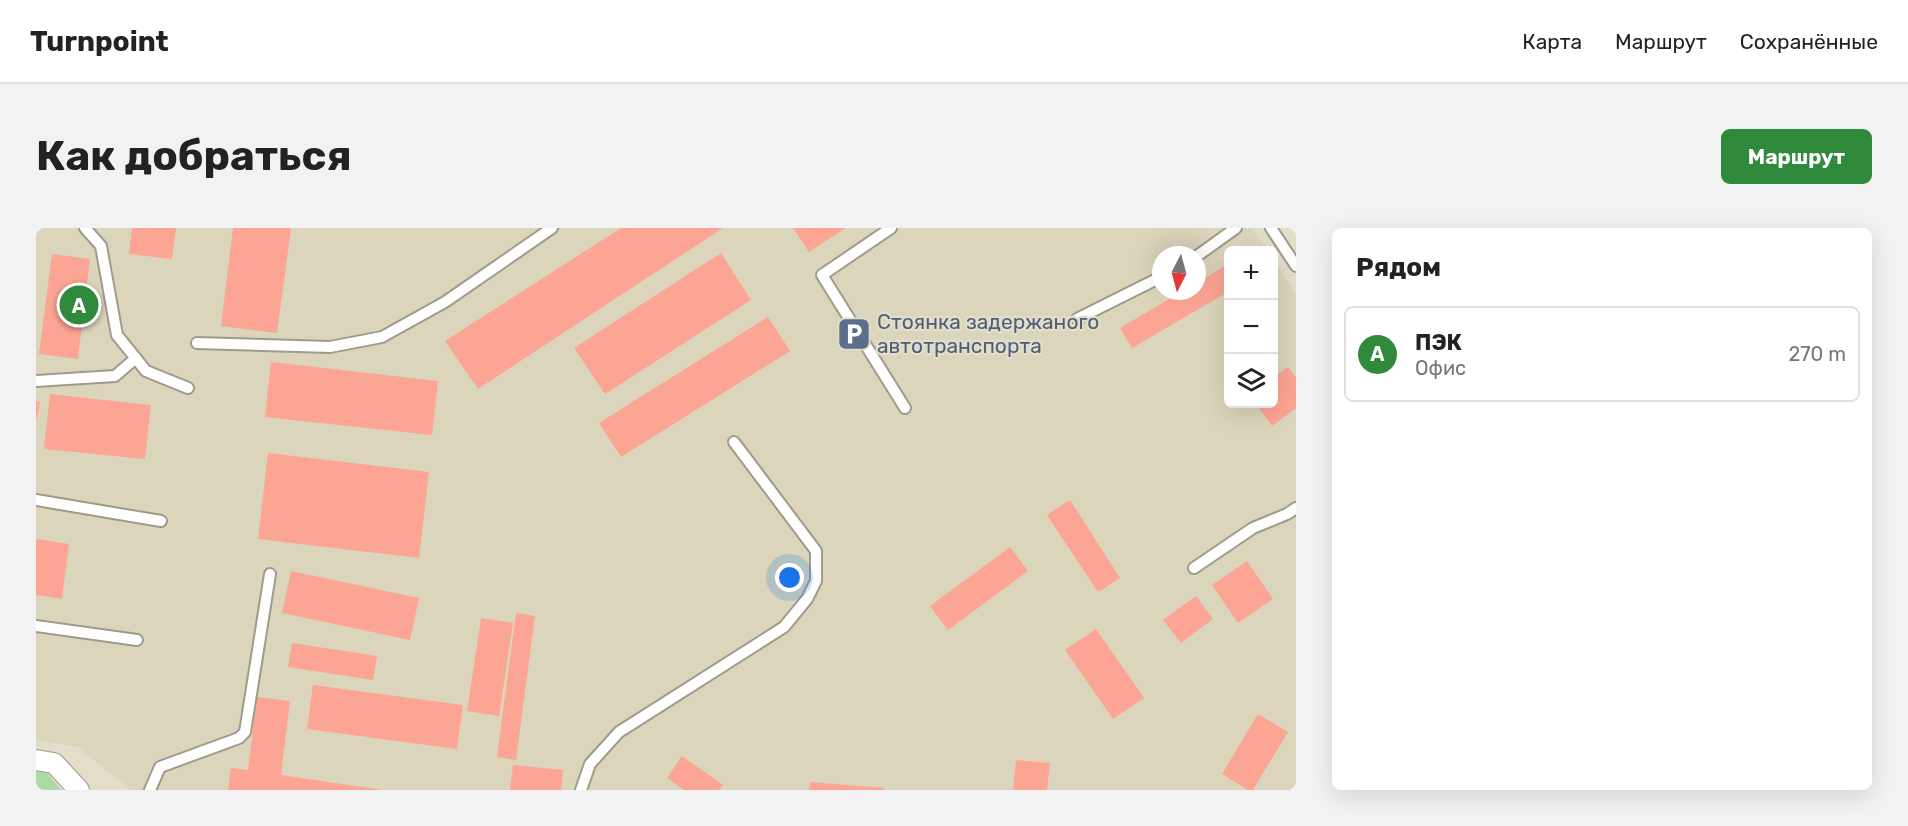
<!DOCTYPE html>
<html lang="ru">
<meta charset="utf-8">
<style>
:root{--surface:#fff;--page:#f2f2f2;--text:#222;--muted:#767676;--line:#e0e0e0;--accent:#308a3b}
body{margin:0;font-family:Rubik,sans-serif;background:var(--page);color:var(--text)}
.controls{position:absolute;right:18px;top:18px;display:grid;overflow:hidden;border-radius:9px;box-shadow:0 6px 24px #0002}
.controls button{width:54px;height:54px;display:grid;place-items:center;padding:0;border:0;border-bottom:2px solid var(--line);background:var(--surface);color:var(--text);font:30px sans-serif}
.compass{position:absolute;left:1116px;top:18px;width:54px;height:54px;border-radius:50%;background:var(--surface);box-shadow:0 6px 24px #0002;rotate:186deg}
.you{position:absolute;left:754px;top:350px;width:21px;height:21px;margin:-15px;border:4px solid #fff;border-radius:50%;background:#1a73e8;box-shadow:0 0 0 9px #1a73e833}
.badge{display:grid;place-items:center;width:39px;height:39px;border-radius:50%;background:var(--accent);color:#fff;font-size:20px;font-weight:700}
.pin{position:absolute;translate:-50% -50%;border:3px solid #fff;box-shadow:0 2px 6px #0006}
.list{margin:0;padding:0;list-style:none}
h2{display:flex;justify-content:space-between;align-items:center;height:78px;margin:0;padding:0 24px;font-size:26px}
h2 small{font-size:20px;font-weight:400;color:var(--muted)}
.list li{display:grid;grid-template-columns:39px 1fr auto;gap:18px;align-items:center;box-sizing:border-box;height:96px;margin:0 12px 12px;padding:0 12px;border:2px solid var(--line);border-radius:9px}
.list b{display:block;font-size:22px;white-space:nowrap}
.list p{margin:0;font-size:20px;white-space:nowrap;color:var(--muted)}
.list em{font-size:20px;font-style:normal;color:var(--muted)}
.icon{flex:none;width:33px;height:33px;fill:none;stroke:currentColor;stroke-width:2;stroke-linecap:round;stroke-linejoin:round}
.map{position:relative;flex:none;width:1260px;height:562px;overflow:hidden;border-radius:9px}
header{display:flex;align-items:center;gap:36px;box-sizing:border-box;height:84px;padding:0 30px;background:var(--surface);border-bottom:2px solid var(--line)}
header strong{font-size:28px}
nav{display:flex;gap:33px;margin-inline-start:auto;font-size:21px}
.intro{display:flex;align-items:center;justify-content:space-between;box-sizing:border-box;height:144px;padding:0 36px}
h1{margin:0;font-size:42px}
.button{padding:15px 27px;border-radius:9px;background:var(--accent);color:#fff;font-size:21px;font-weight:700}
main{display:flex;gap:36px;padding:0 36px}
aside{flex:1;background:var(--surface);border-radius:9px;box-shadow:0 6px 24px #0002}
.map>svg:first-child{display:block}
.built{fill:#dbd5bb;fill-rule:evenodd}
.green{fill:#a9dba6}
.building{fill:#fda594}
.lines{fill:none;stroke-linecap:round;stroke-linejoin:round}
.lane-casing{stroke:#9f9b8a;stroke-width:14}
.street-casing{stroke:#9f9b8a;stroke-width:22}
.lane{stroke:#fff;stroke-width:10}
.street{stroke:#fff;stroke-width:20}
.labels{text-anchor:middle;stroke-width:4.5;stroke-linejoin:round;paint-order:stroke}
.service-label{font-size:21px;fill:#4e5e75;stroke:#e3decc;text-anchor:start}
</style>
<header>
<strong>Turnpoint</strong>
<nav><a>Карта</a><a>Маршрут</a><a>Сохранённые</a></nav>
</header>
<div class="intro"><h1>Как добраться</h1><a class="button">Маршрут</a></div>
<main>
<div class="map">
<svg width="1260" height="562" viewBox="0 0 1260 562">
<rect width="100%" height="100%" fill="#e3decc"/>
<path class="built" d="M 0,0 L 1215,0 L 1231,22 L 1192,22 L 1192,176 L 1238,176 L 1238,33 L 1260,66 L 1260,555 L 1256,562 L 95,562 L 42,519 L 0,512 ZM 1125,27 L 1161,27 L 1161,63 L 1125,63 Z"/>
<polygon class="green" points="0,543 10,544 25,562 0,562"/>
<g class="building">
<polygon points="96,0 140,0 136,31 93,26"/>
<polygon points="197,0 255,0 241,105 185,98"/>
<polygon points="585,0 687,0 442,161 409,113"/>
<polygon points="757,0 810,0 773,24"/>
<polygon points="685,25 715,72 569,166 538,120"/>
<polygon points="16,26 54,31 42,131 3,126"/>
<polygon points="1192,36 1192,64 1096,120 1084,100 1147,63 1161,63 1161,55"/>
<polygon points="732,89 754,123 585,229 563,195"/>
<polygon points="235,134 402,153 396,207 229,189"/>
<polygon points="1252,139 1260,149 1260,180 1236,198 1220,176 1238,176 1238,149"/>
<polygon points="14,166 115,177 109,231 8,221"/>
<polygon points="0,173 4,174 1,190 0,190"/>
<polygon points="232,225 393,244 383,330 222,311"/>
<polygon points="1034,272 1084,350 1062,364 1011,287"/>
<polygon points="0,311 33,316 26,371 0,367"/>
<polygon points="974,319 992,343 912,402 894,378"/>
<polygon points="1211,333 1237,371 1202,395 1176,357"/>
<polygon points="255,343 383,370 374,412 246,385"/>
<polygon points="1160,368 1177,391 1145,415 1127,392"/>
<polygon points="480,385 499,388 480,532 461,529"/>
<polygon points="445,390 477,395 463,488 431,483"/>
<polygon points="1060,401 1108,470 1077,491 1029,422"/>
<polygon points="256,415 341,428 337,452 252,439"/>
<polygon points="277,457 427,477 421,521 271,501"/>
<polygon points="221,469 254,473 245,547 346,562 192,562 195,540 212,542"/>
<polygon points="1222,486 1252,504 1217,562 1212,562 1186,546"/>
<polygon points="646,528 687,557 683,562 648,562 631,550"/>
<polygon points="980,532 1014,535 1011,562 977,562"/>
<polygon points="477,537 527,542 525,562 474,562"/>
<polygon points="774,554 848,560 848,562 773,562"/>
</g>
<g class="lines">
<defs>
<g id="lane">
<polyline points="49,0 65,18 81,107 110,143 152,160"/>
<polyline points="855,0 786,47 869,180"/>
<polyline points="1235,0 1260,38"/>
<polyline points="1161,28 1200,0"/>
<polyline points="1041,91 1125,49"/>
<polyline points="161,115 294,119 346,109 409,74 516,0"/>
<polyline points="0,153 79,148 100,130"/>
<polyline points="0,272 125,293"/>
<polyline points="1158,340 1217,300 1251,286 1260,280"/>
<polyline points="0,398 101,412"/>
<polyline points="114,562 124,539 203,510 209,504 234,346"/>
<polyline points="545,562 554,536 583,504 748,399 771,371 780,353 780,323 698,214"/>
</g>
<polyline id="street" points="0,532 18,535 43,562"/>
</defs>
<use href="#lane" class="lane-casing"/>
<use href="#street" class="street-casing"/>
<use href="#lane" class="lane"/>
<use href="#street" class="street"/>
</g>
<defs>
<symbol id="parking-square" viewBox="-11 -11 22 22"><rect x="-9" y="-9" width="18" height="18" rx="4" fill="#5c6f8a" stroke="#e3decc"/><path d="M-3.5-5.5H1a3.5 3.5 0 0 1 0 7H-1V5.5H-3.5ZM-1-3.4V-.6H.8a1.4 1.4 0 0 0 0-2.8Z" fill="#fff"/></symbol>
</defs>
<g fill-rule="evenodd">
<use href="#parking-square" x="799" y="87" width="38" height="38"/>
</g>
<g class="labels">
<g class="service-label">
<text x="841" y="101">Стоянка задержаного<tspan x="841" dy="24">автотранспорта</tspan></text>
</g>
</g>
</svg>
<div class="controls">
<button>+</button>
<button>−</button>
<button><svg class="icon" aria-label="layers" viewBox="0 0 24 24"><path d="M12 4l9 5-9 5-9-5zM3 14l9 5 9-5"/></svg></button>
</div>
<svg class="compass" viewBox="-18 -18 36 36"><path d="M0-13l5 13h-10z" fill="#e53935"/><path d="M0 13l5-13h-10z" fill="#767676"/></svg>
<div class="you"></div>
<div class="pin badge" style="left:43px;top:77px">A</div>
</div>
<aside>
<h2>Рядом<small></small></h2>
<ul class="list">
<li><span class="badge">A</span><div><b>ПЭК</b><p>Офис</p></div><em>270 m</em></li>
</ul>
</aside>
</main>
